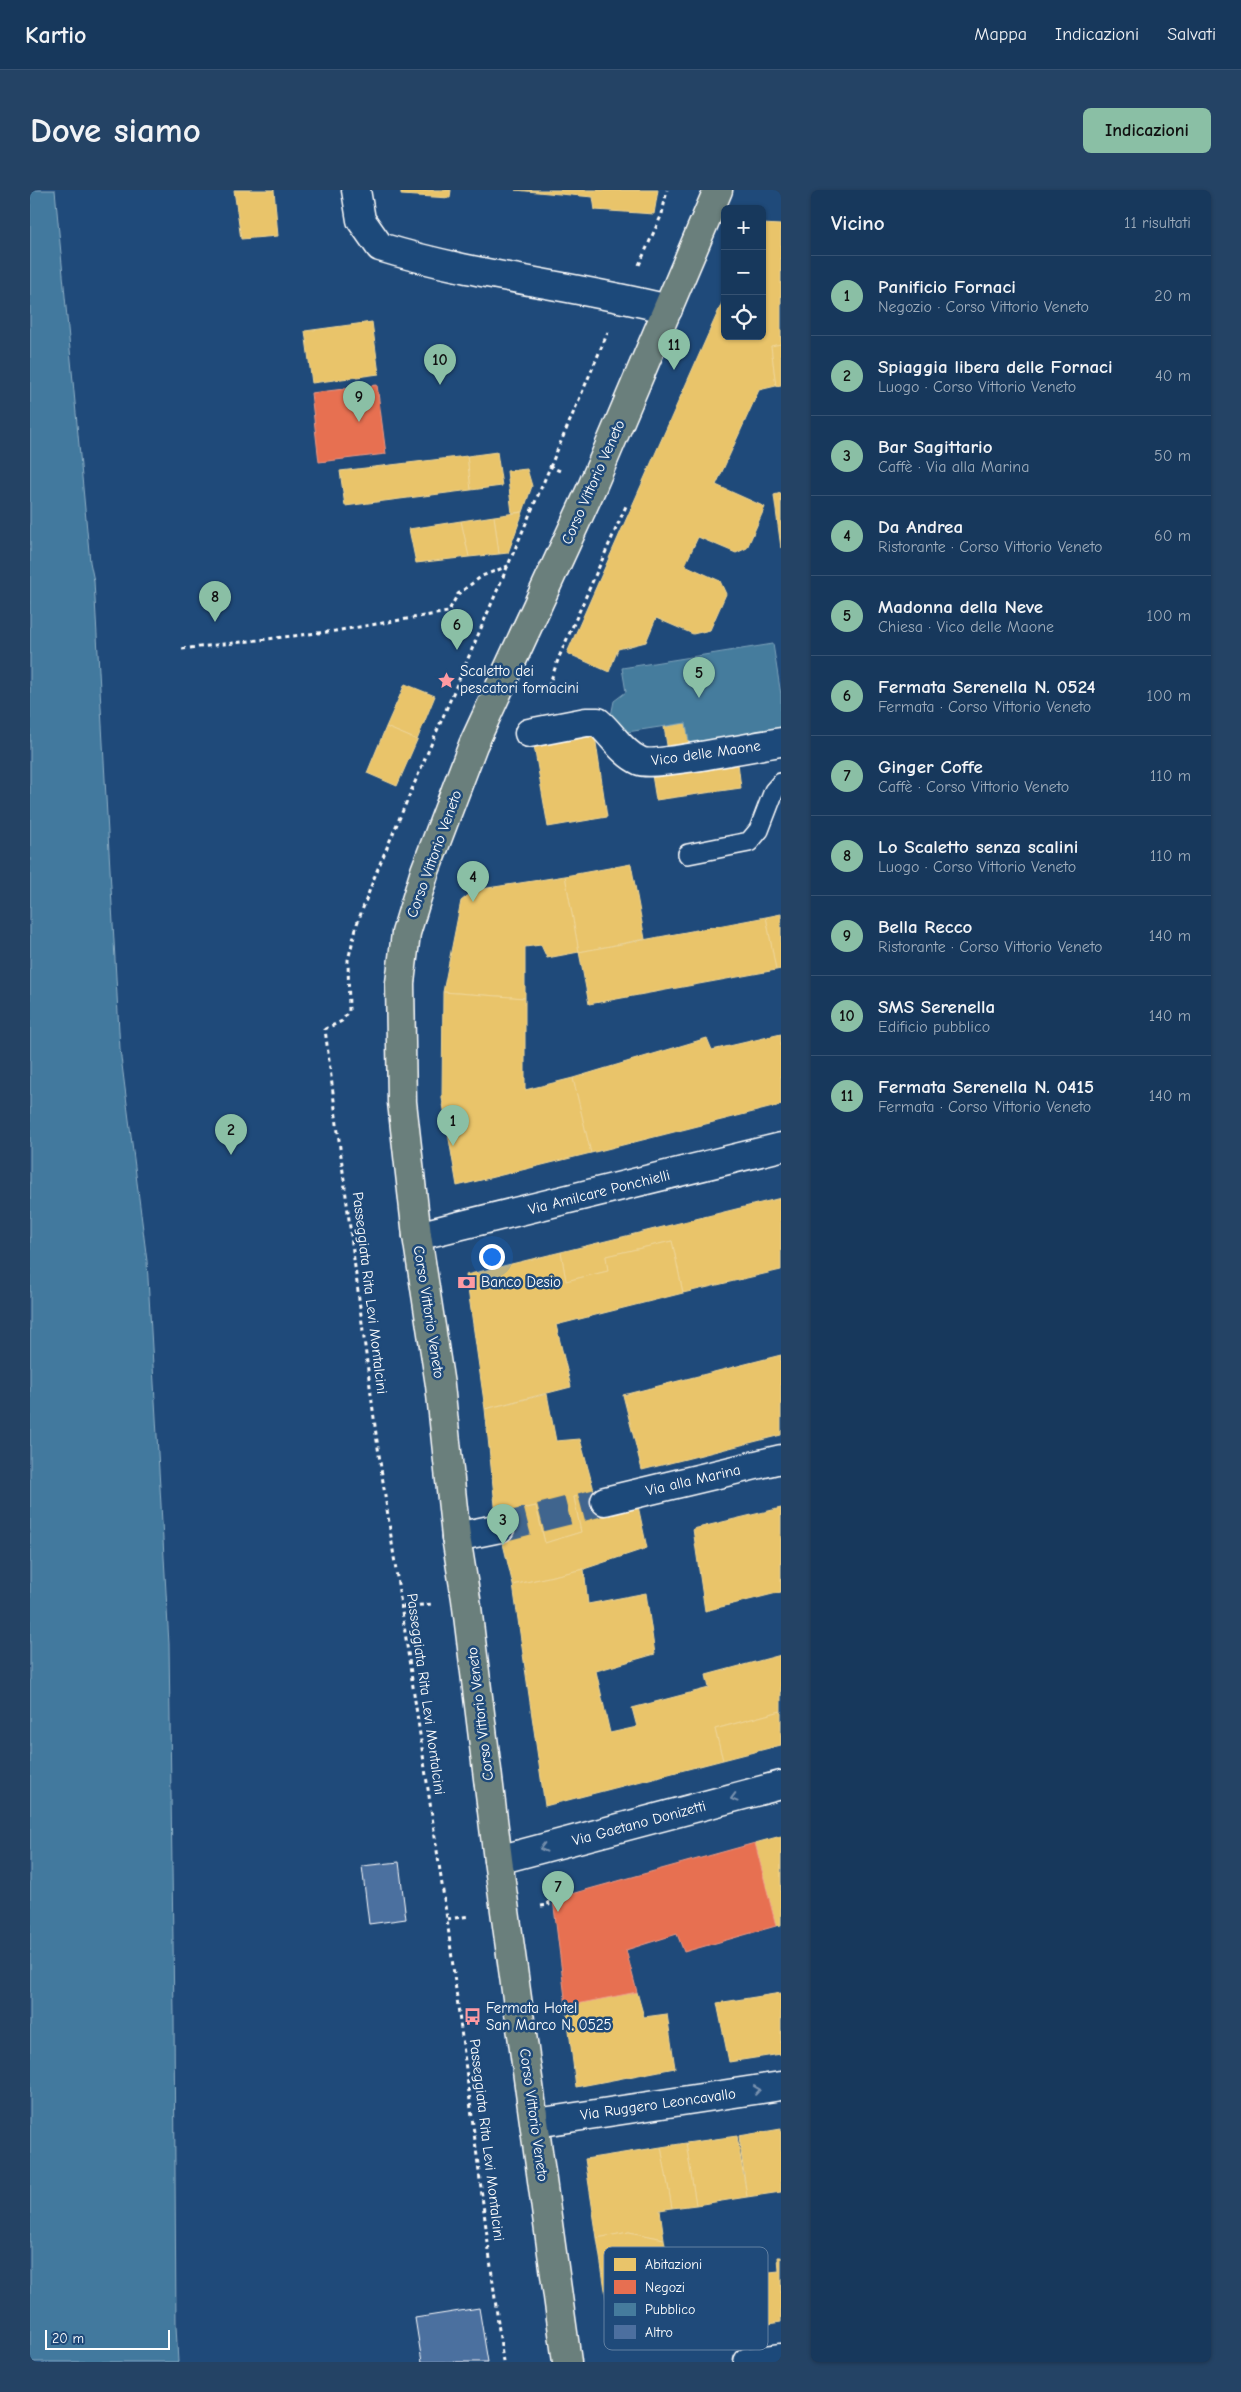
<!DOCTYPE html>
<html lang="it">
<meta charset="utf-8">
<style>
:root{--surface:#17385c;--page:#244365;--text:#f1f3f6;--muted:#9eacbb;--line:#365272;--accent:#8abfa5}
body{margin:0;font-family:"Comic Neue",sans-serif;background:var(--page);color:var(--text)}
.controls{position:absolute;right:15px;top:15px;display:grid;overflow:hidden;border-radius:8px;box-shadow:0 1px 4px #0004}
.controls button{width:45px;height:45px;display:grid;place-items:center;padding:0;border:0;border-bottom:1px solid var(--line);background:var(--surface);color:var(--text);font:25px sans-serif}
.scale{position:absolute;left:15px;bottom:12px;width:125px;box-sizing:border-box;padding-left:5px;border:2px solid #fff;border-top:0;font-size:14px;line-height:18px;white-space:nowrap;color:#fff;-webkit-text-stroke:4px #1f4a7a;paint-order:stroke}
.you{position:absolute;left:461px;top:1066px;width:18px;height:18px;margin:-12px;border:4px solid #fff;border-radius:50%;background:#1a73e8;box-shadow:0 0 0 8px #1a73e833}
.badge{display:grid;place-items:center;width:32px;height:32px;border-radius:50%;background:var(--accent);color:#111;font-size:16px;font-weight:700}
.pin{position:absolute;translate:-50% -41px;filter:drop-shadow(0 1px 2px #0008)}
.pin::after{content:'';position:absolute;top:26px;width:18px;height:15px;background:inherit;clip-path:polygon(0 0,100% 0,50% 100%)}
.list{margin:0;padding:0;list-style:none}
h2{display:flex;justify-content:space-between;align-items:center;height:65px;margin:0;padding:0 20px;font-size:21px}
h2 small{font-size:16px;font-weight:400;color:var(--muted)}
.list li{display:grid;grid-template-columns:32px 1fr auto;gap:15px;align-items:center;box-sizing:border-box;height:80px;padding:0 20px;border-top:1px solid var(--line)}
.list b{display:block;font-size:19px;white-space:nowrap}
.list p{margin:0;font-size:16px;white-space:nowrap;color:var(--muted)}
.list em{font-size:16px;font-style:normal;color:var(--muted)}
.icon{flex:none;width:28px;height:28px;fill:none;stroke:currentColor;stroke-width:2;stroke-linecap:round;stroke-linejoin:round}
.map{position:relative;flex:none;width:751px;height:2172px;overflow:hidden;border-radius:8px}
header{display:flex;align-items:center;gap:30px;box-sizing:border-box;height:70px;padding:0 25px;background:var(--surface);border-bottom:1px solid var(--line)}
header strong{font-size:24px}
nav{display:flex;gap:28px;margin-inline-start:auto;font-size:18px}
.intro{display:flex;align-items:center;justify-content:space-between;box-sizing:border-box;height:120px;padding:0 30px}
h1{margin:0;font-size:35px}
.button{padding:12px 22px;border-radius:8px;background:var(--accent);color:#111;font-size:18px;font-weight:700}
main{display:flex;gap:30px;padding:0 30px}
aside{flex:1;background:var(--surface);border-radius:8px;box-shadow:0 1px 4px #0004}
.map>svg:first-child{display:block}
.water{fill:#42799e;stroke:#8eafc5}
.homes{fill:#e9c46a;stroke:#f0d697}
.shops{fill:#e76f51;stroke:#ee9a85}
.public{fill:#457b9d;stroke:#7da3ba}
.building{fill:#4c6f9f;stroke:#fff}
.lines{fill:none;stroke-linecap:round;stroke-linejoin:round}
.minor-tunnel{stroke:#41658e;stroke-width:28;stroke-dasharray:28 14;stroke-linecap:butt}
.service-casing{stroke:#fff;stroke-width:22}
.pedestrian-casing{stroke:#fff;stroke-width:31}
.minor-casing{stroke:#fff;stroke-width:31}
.primary-casing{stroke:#fff;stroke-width:31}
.path{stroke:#fff;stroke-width:3;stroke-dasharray:4 4;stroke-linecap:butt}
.service{stroke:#1f4a7a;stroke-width:19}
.pedestrian{stroke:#1f4a7a;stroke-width:28}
.minor{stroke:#1f4a7a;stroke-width:28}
.primary{stroke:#6b7f7c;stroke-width:28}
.oneway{stroke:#7992af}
.labels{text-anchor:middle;stroke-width:5;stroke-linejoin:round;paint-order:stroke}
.street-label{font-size:15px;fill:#fff;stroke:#1f4a7a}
.poi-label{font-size:15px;fill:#fff;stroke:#1f4a7a;text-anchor:start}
.key{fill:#1f4a7a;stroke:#6280a2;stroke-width:1}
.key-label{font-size:14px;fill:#fff}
</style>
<header>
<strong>Kartio</strong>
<nav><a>Mappa</a><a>Indicazioni</a><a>Salvati</a></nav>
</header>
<div class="intro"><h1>Dove siamo</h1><a class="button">Indicazioni</a></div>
<main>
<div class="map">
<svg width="751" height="2172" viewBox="0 0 751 2172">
<rect width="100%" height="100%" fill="#1f4a7a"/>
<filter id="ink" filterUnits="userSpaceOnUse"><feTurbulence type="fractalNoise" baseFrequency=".02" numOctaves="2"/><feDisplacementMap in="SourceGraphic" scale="10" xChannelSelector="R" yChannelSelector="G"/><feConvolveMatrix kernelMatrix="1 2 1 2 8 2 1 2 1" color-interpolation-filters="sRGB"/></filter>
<g filter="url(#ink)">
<polygon class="water" points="0,0 25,0 60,372 64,391 90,859 117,1071 139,1454 144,1825 146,2136 148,2172 0,2172"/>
<g class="homes">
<polygon points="204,0 244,0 248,46 211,49"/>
<polygon points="371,0 421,0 420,8 371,5"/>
<polygon points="485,0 628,0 624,24 565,20 563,7"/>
<polygon points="732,34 751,35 751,154 741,156 746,196 729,200 686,295 735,317 717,358 706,363 668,347 655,375 690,391 696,404 680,440 663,444 626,428 616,452 588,459 579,482 537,463 695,106 695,146 732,146"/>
<polygon points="342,132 349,184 282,193 275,141"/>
<polygon points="751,154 751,195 746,196 741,156"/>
<polygon points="467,262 472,296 441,300 437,266"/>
<polygon points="437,266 441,300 315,316 310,281"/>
<polygon points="497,279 502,296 493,322 482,323 477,281"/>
<polygon points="751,303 751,358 744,305"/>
<polygon points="493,322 478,363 469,364 464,326"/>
<polygon points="464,326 469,364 439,367 431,331"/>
<polygon points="431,331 439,367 386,373 379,339"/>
<polygon points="375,494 405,506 387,550 356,537"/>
<polygon points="656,533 660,558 638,561 634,537"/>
<polygon points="356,537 387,550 367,596 337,583"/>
<polygon points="565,546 577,627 518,637 504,556"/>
<polygon points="708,573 711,598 626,610 622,585"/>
<polygon points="601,674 615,749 549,762 535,686"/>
<polygon points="535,686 549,762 517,768 511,755 495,757 495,808 413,802 431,711 445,700"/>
<polygon points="751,724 751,779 746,780 736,727"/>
<polygon points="736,727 746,780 559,814 549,762"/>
<polygon points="413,802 495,808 495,900 543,888 561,963 427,996 412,908"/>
<polygon points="751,844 751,915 561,963 543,888 677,848 682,860"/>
<polygon points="751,1008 751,1080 653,1103 642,1051 576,1066 578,1081 536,1091 531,1062"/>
<polygon points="642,1051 653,1103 526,1135 541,1197 455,1219 436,1085 531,1062 536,1091 578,1081 576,1066"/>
<polygon points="751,1165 751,1245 612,1280 593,1205"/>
<polygon points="517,1204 526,1251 550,1249 565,1304 544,1307 551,1342 515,1353 506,1316 466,1325 455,1219"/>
<polygon points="565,1304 608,1316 617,1358 554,1379 483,1395 466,1325 506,1316 515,1353 551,1342 544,1307"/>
<polygon points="751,1318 751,1402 675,1421 663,1339"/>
<polygon points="554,1379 558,1414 616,1403 625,1464 566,1481 580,1543 607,1537 602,1518 679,1498 676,1485 751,1465 751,1521 685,1539 693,1570 515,1616 483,1395"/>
<polygon points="751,1521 751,1555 693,1570 685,1539"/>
<polygon points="751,1646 751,1735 746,1736 725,1653"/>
<polygon points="607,1802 614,1827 637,1824 645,1878 546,1897 536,1816"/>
<polygon points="751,1803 751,1864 699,1872 687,1813"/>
<polygon points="751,1939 751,2002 717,2007 709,1946"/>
<polygon points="707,1946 717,2007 666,2015 656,1953"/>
<polygon points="656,1953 666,2015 642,2018 631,1957"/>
<polygon points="631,1957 642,2018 630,2020 634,2049 599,2042 567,2048 555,1969"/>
<polygon points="599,2042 634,2049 641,2092 749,2081 748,2067 751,2067 751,2132 584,2158 567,2048"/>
</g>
<g class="shops">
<polygon points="347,195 356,264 289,272 281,203"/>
<polygon points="725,1653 746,1736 654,1762 647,1744 596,1760 607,1802 536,1816 523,1709"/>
</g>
<polygon class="public" points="743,454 751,505 751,544 660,558 656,533 597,542 590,538 581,526 584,511 596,502 592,478"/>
<g class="building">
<polygon points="369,1672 376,1729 339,1734 332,1676"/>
<polygon points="449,2118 458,2172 392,2172 385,2128"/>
</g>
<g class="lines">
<polyline class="minor-tunnel" points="470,1338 575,1311"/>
<defs>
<polyline id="service" points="658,664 719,652 729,640 744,601 751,593"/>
<path id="pedestrian" d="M 499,543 L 556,532 L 568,532 C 582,544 592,563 610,571 C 623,577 730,555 751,552"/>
<g id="minor">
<path d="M 326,0 L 331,30 L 350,57 C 444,86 542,95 638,119"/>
<polyline points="387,1046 751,957"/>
<polyline points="575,1311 751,1269"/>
<polyline points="426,1347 470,1338"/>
<polyline points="468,1670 751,1595"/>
<polyline points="506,1933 751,1896"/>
<polyline points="718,2172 751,2168"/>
</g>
<polyline id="primary" points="537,2172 468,1670 436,1409 426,1347 410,1195 387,1046 372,912 370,793 376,743 395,681 443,555 562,297 688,0"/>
</defs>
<use href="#service" class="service-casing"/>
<use href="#pedestrian" class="pedestrian-casing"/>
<use href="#minor" class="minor-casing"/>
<use href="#primary" class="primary-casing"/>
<g class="path">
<polyline points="609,75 632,24 637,0"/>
<polyline points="519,276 530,281"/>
<polyline points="152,459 305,441 418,422 428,404 452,386 478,376"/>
<polyline points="516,504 529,467 596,316"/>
<polyline points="373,1417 402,1414"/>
<polyline points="511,1716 519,1715 516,1697 519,1696"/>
<polyline points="417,1729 440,1726"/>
<polyline points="473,2172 417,1729 346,1244 295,839 312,831 319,821 318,770 327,734 346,683 578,142"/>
</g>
<use href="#service" class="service"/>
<use href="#pedestrian" class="pedestrian"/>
<use href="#minor" class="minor"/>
<use href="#primary" class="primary"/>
</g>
<defs><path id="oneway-chevron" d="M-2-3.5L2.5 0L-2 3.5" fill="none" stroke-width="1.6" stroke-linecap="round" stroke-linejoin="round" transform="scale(1.25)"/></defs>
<g class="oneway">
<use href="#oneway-chevron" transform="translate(704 1608) rotate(165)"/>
<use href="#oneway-chevron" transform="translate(513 1658) rotate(166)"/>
<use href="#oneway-chevron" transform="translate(727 1900) rotate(-8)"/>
</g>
</g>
<defs>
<symbol id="sight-bare" viewBox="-9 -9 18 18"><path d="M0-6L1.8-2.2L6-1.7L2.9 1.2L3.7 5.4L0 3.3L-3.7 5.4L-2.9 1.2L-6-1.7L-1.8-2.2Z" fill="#ff9aa2" stroke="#1f4a7a" stroke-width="2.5" paint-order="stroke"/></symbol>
<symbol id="bank-bare" viewBox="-9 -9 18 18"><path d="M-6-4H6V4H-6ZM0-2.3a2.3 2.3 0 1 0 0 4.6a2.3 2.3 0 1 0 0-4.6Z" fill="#ff9aa2" stroke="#1f4a7a" stroke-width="2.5" paint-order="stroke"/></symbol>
<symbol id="bus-bare" viewBox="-9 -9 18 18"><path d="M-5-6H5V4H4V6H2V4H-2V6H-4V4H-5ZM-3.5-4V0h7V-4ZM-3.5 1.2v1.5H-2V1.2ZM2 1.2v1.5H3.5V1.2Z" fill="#ff9aa2" stroke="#1f4a7a" stroke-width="2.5" paint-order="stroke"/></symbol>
</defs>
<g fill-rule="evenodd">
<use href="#sight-bare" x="404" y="478" width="25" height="25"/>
<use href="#bank-bare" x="424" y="1080" width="25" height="25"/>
<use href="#bus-bare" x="430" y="1814" width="25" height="25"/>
</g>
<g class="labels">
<g class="street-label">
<text transform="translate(563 292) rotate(-66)" y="5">Corso Vittorio Veneto</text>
<text transform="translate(676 563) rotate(-8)" y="5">Vico delle Maone</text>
<text transform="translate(404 664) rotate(-70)" y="5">Corso Vittorio Veneto</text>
<text transform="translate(569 1002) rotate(-14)" y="5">Via Amilcare Ponchielli</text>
<text transform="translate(340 1103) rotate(83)" y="5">Passeggiata Rita Levi Montalcini</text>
<text transform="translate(399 1122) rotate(81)" y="5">Corso Vittorio Veneto</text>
<text transform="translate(663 1290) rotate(-13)" y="5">Via alla Marina</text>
<text transform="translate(396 1504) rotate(82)" y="5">Passeggiata Rita Levi Montalcini</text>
<text transform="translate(450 1524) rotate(-97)" y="5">Corso Vittorio Veneto</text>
<text transform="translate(609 1633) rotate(-15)" y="5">Via Gaetano Donizetti</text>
<text transform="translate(628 1914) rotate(-8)" y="5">Via Ruggero Leoncavallo</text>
<text transform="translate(504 1925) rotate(82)" y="5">Corso Vittorio Veneto</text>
<text transform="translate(457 1950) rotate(83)" y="5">Passeggiata Rita Levi Montalcini</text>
</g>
<g class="poi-label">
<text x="430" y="486">Scaletto dei<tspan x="430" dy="17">pescatori fornacini</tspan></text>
<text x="451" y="1097">Banco Desio</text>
<text x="456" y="1823">Fermata Hotel<tspan x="456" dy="17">San Marco N. 0525</tspan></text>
</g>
</g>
<rect x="574" y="2057" width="164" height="103" rx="8" class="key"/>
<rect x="584" y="2068" width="22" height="13" fill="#e9c46a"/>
<rect x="584" y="2090" width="22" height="14" fill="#e76f51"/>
<rect x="584" y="2113" width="22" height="13" fill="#457b9d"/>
<rect x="584" y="2135" width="22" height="14" fill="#4c6f9f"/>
<g class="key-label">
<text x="615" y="2079">Abitazioni</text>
<text x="615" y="2102">Negozi</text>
<text x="615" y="2124">Pubblico</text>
<text x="615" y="2147">Altro</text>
</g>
</svg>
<div class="controls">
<button>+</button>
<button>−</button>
<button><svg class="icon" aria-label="locate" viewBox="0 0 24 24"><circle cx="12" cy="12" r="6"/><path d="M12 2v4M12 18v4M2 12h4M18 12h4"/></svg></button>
</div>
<div class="scale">20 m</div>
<div class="you"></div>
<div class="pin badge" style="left:423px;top:956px">1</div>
<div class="pin badge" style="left:201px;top:965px">2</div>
<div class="pin badge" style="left:473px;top:1355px">3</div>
<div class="pin badge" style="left:443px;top:712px">4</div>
<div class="pin badge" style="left:669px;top:508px">5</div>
<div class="pin badge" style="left:427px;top:460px">6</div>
<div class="pin badge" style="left:528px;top:1722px">7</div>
<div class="pin badge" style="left:185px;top:432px">8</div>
<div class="pin badge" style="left:329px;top:232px">9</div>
<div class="pin badge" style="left:410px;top:195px">10</div>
<div class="pin badge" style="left:644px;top:180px">11</div>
</div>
<aside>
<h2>Vicino<small>11 risultati</small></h2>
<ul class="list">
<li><span class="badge">1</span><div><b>Panificio Fornaci</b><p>Negozio · Corso Vittorio Veneto</p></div><em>20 m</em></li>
<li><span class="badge">2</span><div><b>Spiaggia libera delle Fornaci</b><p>Luogo · Corso Vittorio Veneto</p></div><em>40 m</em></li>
<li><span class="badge">3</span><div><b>Bar Sagittario</b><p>Caffè · Via alla Marina</p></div><em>50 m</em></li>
<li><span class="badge">4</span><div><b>Da Andrea</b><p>Ristorante · Corso Vittorio Veneto</p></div><em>60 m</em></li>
<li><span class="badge">5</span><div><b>Madonna della Neve</b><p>Chiesa · Vico delle Maone</p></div><em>100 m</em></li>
<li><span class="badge">6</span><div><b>Fermata Serenella N. 0524</b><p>Fermata · Corso Vittorio Veneto</p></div><em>100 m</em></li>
<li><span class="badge">7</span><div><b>Ginger Coffe</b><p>Caffè · Corso Vittorio Veneto</p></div><em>110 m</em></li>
<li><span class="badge">8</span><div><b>Lo Scaletto senza scalini</b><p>Luogo · Corso Vittorio Veneto</p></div><em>110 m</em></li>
<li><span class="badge">9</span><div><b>Bella Recco</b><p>Ristorante · Corso Vittorio Veneto</p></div><em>140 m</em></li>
<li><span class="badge">10</span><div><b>SMS Serenella</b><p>Edificio pubblico</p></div><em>140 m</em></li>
<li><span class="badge">11</span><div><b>Fermata Serenella N. 0415</b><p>Fermata · Corso Vittorio Veneto</p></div><em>140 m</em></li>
</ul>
</aside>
</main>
